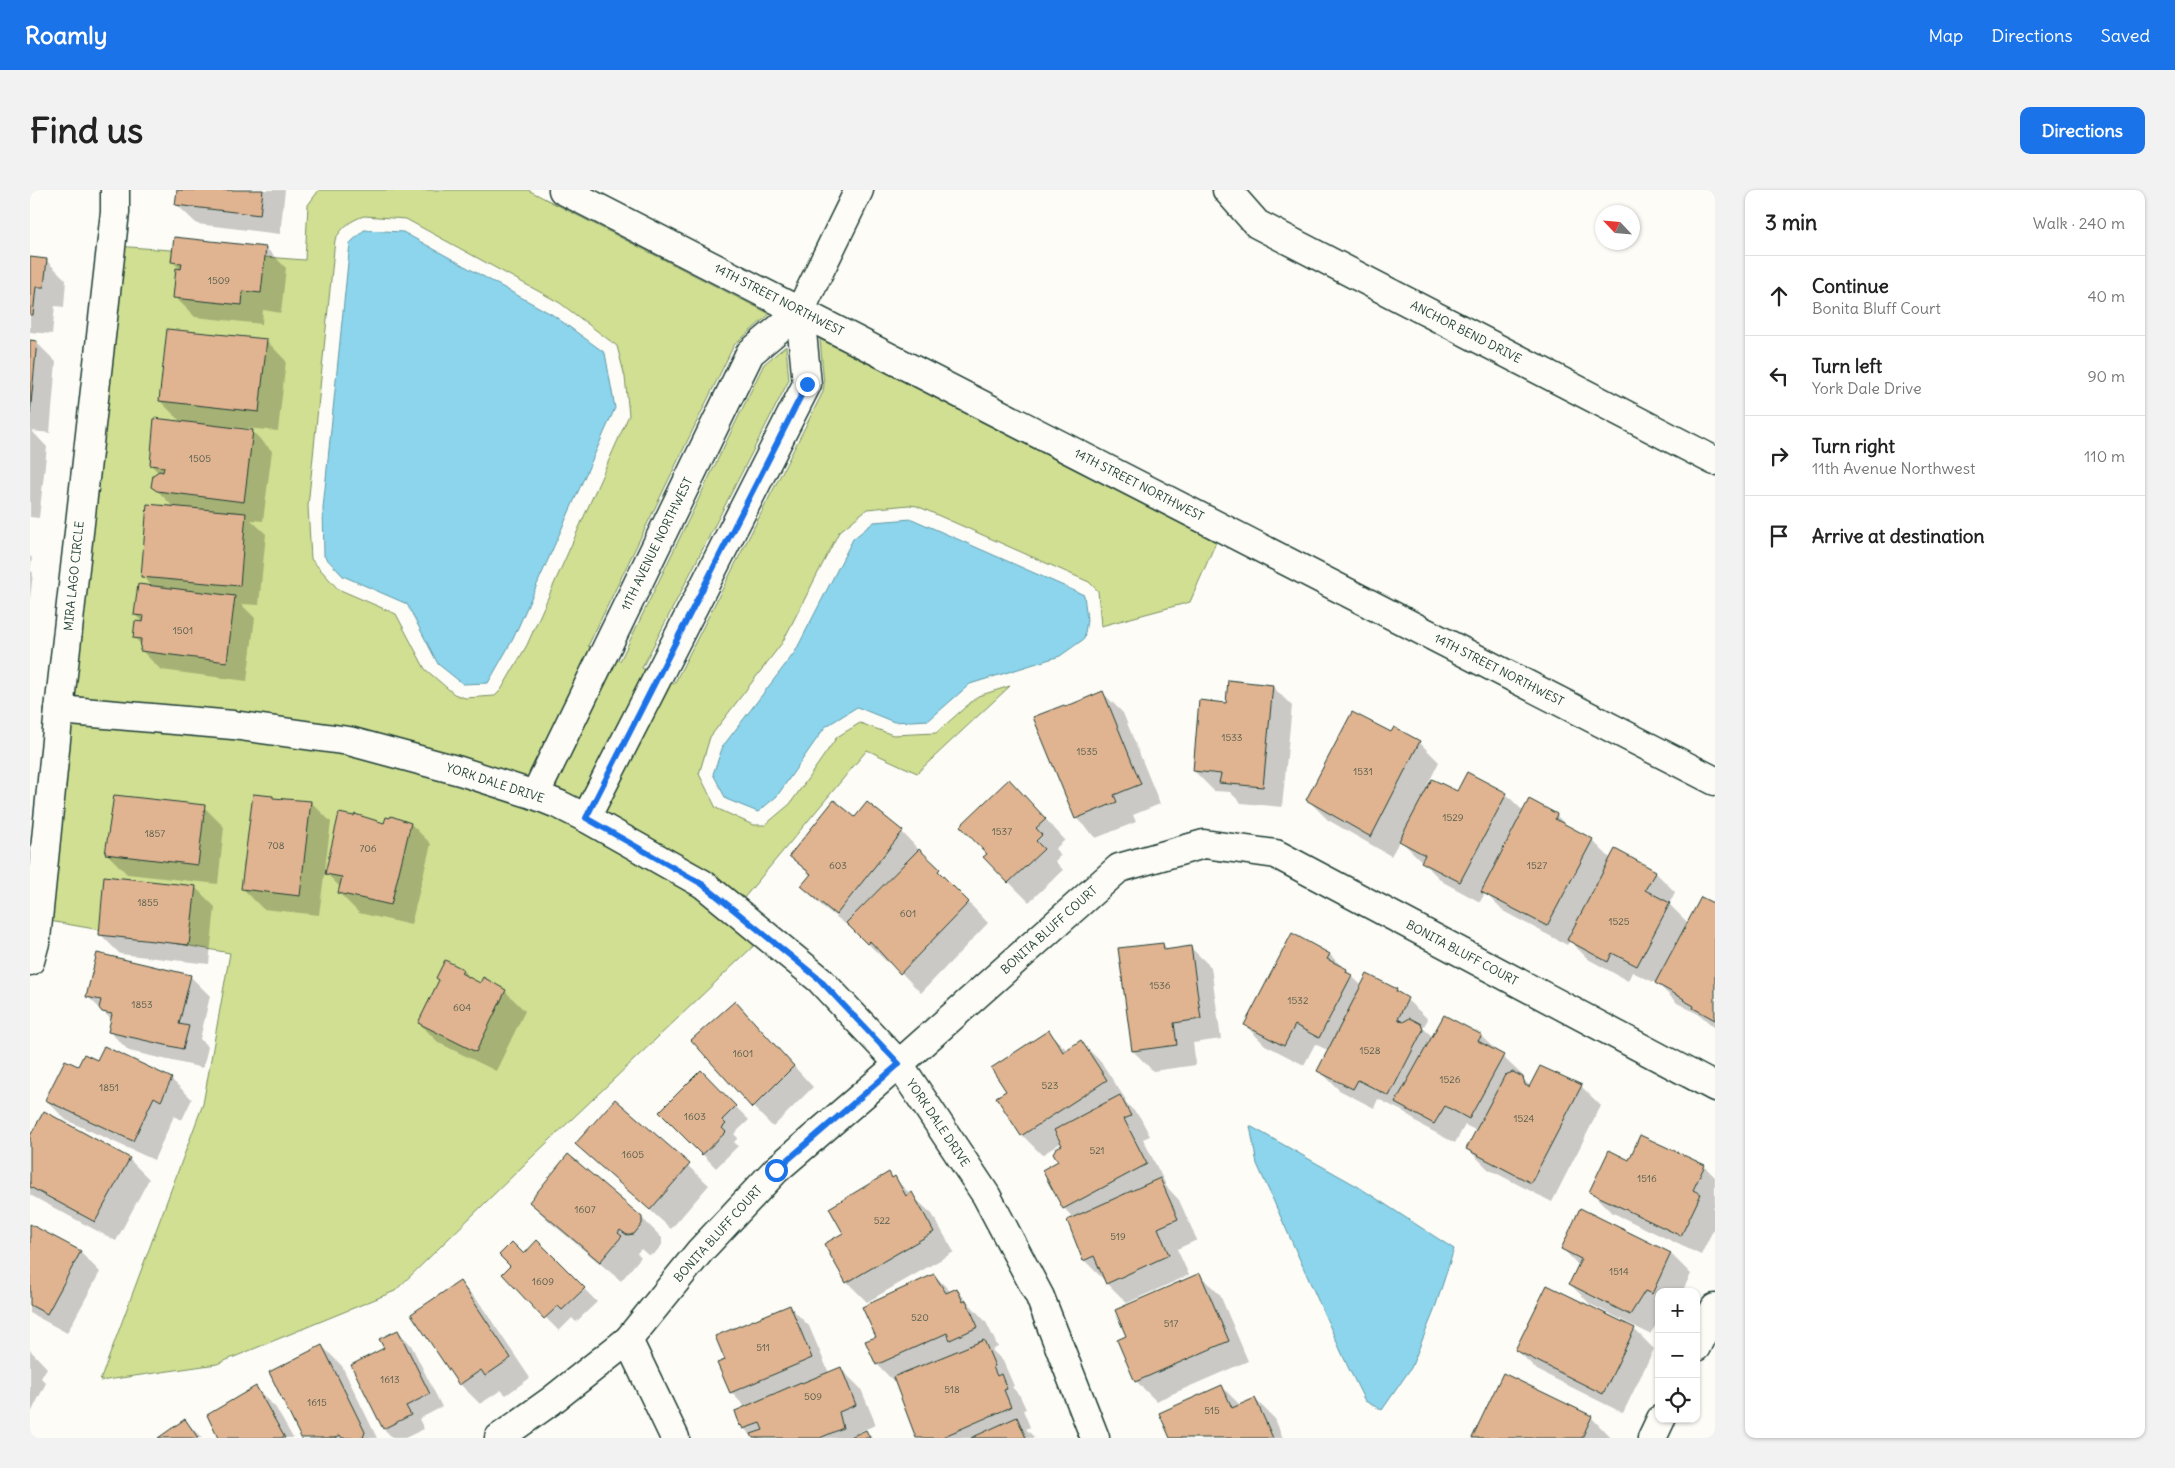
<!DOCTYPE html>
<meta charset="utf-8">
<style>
:root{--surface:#fff;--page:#f2f2f2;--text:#222;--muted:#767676;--line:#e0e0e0;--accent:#1a73e8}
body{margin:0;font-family:Delius,sans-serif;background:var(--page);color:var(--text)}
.controls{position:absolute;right:15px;bottom:15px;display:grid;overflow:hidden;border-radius:10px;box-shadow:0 1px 4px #0004}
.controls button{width:45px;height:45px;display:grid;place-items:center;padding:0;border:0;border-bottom:1px solid var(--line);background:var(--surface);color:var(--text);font:25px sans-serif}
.compass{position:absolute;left:1565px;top:15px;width:45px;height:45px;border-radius:50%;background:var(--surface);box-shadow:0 1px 4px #0004;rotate:296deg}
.stop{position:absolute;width:15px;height:15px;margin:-11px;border:4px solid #1a73e8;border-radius:50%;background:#fff}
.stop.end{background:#1a73e8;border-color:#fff;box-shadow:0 1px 5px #0008}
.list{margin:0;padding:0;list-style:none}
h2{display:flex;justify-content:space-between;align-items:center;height:65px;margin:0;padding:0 20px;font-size:21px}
h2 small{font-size:16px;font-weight:400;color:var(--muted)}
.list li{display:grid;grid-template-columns:32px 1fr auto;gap:15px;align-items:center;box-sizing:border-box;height:80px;padding:0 20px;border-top:1px solid var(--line)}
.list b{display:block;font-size:19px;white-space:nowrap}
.list p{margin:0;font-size:16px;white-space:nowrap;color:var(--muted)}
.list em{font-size:16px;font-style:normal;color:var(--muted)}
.icon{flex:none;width:28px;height:28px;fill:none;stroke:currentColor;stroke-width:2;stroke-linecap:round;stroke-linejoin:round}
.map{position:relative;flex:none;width:1685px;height:1248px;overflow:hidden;border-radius:10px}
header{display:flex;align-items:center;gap:30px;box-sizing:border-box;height:70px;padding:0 25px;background:var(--accent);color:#fff}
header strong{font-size:24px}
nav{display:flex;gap:28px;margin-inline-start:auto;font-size:18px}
.intro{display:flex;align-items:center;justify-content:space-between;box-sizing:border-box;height:120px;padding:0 30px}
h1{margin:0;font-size:35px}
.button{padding:12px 22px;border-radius:10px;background:var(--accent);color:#fff;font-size:18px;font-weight:700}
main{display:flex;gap:30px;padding:0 30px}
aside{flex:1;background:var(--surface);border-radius:10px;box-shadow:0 1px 4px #0004}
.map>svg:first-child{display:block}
.green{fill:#d0df92;stroke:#788e63;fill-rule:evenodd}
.water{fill:#8cd5ed;stroke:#6098a3}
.shadow{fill:#0003}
.building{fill:#e0b491;stroke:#1f3d34}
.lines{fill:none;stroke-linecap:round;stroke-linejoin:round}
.minor-casing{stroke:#1f3d34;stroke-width:31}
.tertiary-casing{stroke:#1f3d34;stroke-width:31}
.minor{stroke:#fdfcf7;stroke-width:28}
.tertiary{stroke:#fdfcf7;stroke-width:28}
.route{stroke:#1a73e8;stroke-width:6}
.labels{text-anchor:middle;stroke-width:4;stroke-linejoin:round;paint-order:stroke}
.number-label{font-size:10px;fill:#4f5b4b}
.street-label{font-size:12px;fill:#1f3d34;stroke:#fdfcf7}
</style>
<header>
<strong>Roamly</strong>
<nav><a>Map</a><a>Directions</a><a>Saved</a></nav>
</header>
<div class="intro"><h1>Find us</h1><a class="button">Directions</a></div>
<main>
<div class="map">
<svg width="1685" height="1248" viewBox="0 0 1685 1248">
<rect width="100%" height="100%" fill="#fdfcf7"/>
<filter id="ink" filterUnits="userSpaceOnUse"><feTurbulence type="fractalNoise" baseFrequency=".02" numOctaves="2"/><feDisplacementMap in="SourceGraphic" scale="10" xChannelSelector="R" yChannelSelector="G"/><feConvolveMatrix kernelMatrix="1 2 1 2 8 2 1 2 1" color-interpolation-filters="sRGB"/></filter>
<g filter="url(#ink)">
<path class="green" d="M 289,0 L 498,0 L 740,124 L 704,155 L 558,456 L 590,471 L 734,174 L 756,156 L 759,190 L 612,478 L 644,494 L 793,202 L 794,194 L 790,149 L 1186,352 L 1160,412 L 1071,436 L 1068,401 L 1059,392 L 887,316 L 879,315 L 837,319 L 809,342 L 752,453 L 680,547 L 669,584 L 686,618 L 723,635 L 735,635 L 760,614 L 807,547 L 830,533 L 863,545 L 906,543 L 948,506 L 980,496 L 887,583 L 837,560 L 708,715 L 733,747 L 500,969 L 365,1101 L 187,1174 L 70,1191 L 173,914 L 200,763 L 8,729 L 86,56 L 275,70 L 278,15 ZM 334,26 L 376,29 L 530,113 L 587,156 L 595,187 L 599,225 L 497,455 L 471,500 L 465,506 L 435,508 L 424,504 L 395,479 L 366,424 L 308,399 L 281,369 L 278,316 L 305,50 C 311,38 321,30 334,26 Z"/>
<g class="water">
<polygon points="334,40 373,42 523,125 575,163 585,218 483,449 458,493 433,494 408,474 377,414 313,386 294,366 293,318 320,53"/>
<polygon points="882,329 1054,405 1057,430 1054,449 1030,466 940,494 899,530 864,532 827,517 795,537 747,606 728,622 696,609 683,584 693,556 765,462 823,349 844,332"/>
<polygon points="1220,936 1327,996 1424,1059 1404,1121 1381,1178 1352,1220 1335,1211 1318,1177 1227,974"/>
</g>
<g class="shadow">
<polygon points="148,0 255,0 250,44 167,34 146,14"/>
<polygon points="236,58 256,78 251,123 233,120 232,134 165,127 145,107 151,80 142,71"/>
<polygon points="0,69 16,70 36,90 34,117 25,116 22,144 0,142"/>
<polygon points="236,150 256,171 248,241 204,237 204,239 222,241 242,261 233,331 221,330 236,344 229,415 211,414 225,428 217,491 131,480 111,460 112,455 104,448 113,433 105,425 123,397 112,386 144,318 123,296 129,283 121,275 152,233 130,211"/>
<polygon points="0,151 6,152 26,172 20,243 2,241 17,257 9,328 0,327"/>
<polygon points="0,366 2,368 0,380 3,383 0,410"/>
<polygon points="1242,496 1262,516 1252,617 1211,613 1200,602 1184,601 1164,581 1197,514"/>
<polygon points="1073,503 1093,523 1130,614 1103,625 1106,632 1066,648 1046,628 1034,516 1036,518"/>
<polygon points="1362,543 1389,552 1409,572 1397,596 1427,603 1476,604 1494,622 1526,625 1539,638 1562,650 1581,669 1625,682 1645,702 1639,714 1658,733 1685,716 1685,838 1670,825 1647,813 1628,794 1602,782 1598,791 1558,769 1540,751 1537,755 1473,721 1455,703 1450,712 1413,692 1370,650 1361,666 1298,630 1278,610"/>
<polygon points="244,610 281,612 301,632 289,725 233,719 213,699"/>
<polygon points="999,611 1035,650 1025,659 1031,665 1025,671 1033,680 999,712 979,692"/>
<polygon points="174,617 194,637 188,694 97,684 77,664"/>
<polygon points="825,629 872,642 958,733 891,803 860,771 858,773 827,743 792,716 772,696 781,686 761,666"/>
<polygon points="381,634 401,654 381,735 329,723 309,703 311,698 296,683 355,635"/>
<polygon points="165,697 185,717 179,774 90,764 70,744"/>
<polygon points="1263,745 1300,765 1332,796 1366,800 1398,829 1393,838 1403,847 1451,846 1493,886 1492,888 1501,897 1551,896 1571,916 1522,1012 1458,979 1438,959 1447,941 1435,935 1425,953 1387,933 1378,924 1348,909 1344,918 1309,900 1289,880 1299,861 1285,854 1274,875 1235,855 1215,835"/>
<polygon points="1133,754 1139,761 1160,757 1181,777 1191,849 1163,853 1166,875 1123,881 1103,861"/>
<polygon points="415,772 433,780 443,791 451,795 454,789 475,801 495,821 466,881 409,853 389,833 410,790"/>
<polygon points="160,786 180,806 170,849 178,857 173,878 99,861 79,841 82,830 58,807"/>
<polygon points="705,812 783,897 743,937 723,917"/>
<polygon points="1018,842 1038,861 1051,852 1071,872 1096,910 1094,911 1110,927 1120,946 1113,949 1136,995 1135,995 1149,1010 1167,1050 1147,1059 1159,1085 1097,1113 1054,1070 1044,1029 1034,1018 1029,972 1033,955 1032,952 1012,965 992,945 978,901"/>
<polygon points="68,872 141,889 162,909 152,930 144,926 124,970 36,930 16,910 49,878"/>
<polygon points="671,882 719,930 704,944 708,948 704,952 708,956 686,978 631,922"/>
<polygon points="585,910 679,995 641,1039 547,954"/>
<polygon points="0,949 99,969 119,989 86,1051 0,1005"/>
<polygon points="1599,971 1674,976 1685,987 1685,1015 1683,1018 1685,1020 1685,1036 1671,1065 1581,1022 1561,1002"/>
<polygon points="859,984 902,1024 924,1062 837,1112 817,1092"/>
<polygon points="500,1012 611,1027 632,1048 632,1055 624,1064 618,1065 611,1059 607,1063 611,1067 591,1091 520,1032"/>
<polygon points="1551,1020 1641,1064 1661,1084 1652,1102 1629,1102 1629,1131 1620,1144 1560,1114 1540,1094 1549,1076 1532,1058"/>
<polygon points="0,1035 50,1062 70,1082 37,1143 0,1123"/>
<polygon points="507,1051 567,1112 546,1132 542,1128 529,1141 473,1085"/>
<polygon points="904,1085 921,1102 927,1100 956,1132 968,1157 962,1160 973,1171 984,1196 982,1197 990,1206 996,1219 993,1220 1000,1237 996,1239 1005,1248 888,1248 867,1195 847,1174 847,1148"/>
<polygon points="1170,1085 1190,1105 1218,1171 1126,1211 1106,1191 1098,1147"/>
<polygon points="429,1092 449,1112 500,1188 476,1205 471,1200 450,1214 430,1194"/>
<polygon points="759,1116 779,1136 799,1183 811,1179 831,1199 846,1235 828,1242 829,1245 836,1242 842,1248 723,1248 711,1235 716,1218 701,1202 696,1171"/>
<polygon points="1604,1139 1624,1159 1593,1223 1507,1180 1487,1160"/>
<polygon points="368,1141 381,1155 412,1217 389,1229 394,1239 375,1248 363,1248 354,1239 355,1159"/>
<polygon points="292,1156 312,1176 347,1248 272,1248 240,1182"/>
<polygon points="0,1160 17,1178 11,1188 16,1193 0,1225"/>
<polygon points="1473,1185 1561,1227 1581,1248 1443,1248"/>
<polygon points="1192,1197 1210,1215 1225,1209 1245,1229 1253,1248 1141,1248 1130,1223"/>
<polygon points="226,1198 246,1218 263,1248 190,1248 187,1244"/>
<polygon points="155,1231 172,1248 130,1248"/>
</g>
<g class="building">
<polygon points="147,0 233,0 230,25 145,15"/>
<polygon points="144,47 236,57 231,103 213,101 212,115 143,108 146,78 151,79 152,73 141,72"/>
<polygon points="0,67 17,69 14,97 6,97 3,125 0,125"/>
<polygon points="137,139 237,149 229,222 129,211"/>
<polygon points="0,150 7,151 0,224"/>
<polygon points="124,228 223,240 214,312 127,301 121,297 123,285 129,281 133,282 134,277 120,275"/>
<polygon points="117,314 216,323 210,396 111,387"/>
<polygon points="108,394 205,406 197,472 110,461 111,449 103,448 105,431 113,432 114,426 104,425"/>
<polygon points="1198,490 1243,495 1233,597 1189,593 1191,584 1163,581 1169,510 1196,513"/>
<polygon points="1073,501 1111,594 1084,605 1087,612 1045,629 1003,527 1034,515 1035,517"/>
<polygon points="1322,522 1361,542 1364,537 1390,551 1341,647 1276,610"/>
<polygon points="1437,582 1477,603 1430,692 1391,672 1395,665 1369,651 1402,589 1427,601"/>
<polygon points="979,589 1016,629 1006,638 1012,645 1006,651 1014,659 978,693 953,667 957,664 930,636"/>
<polygon points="223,604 243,606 243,608 281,611 270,706 211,699"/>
<polygon points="84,605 175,615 168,675 75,664"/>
<polygon points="1499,609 1527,624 1525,629 1563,649 1517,736 1451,702"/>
<polygon points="804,610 825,627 837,612 873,641 806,725 771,696 781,684 759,666"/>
<polygon points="309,623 324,626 325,624 354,633 356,627 360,628 361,626 381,633 361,715 308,703 312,687 295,684"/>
<polygon points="889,659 910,679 908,681 939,712 870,784 840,751 837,754 816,733"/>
<polygon points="1585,659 1626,681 1615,700 1640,713 1607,776 1582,763 1578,772 1537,750"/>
<polygon points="74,686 166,696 159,755 69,745"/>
<polygon points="1671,707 1685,714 1685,830 1663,818 1664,816 1653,810 1654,809 1625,793"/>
<polygon points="1262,743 1300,764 1297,769 1317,779 1316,782 1322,785 1289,848 1265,835 1254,856 1214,835"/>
<polygon points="1133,753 1134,760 1161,756 1171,829 1144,833 1147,855 1102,861 1088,758"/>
<polygon points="67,763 161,785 149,834 159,836 153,859 78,842 82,824 72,822 69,818 71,810 56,807"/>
<polygon points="415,770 433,779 431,783 450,793 453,787 476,800 446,862 388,833 409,790 406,788"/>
<polygon points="1337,784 1367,799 1366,801 1378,808 1368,829 1373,832 1380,828 1391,834 1393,840 1359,906 1328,890 1323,899 1287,881"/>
<polygon points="705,811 764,876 722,918 661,850"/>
<polygon points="1414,825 1452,845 1448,851 1474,865 1439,929 1415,916 1404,934 1365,913"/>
<polygon points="1019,840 1033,862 1051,850 1077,890 991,946 966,907 976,901 961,878"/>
<polygon points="74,856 142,888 131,911 124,907 103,951 15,910 35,870 48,876 54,864 67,870"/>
<polygon points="1510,876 1552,895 1501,993 1436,959 1475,885 1483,882 1493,887 1495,895 1499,897"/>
<polygon points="671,880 706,916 692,930 696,934 692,938 696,942 672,965 629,922"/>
<polygon points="1090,905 1101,926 1094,929 1117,974 1033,1019 1012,980 1028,971 1023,963 1026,958 1032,955 1024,940"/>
<polygon points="585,909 660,974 620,1020 545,954"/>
<polygon points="14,921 100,968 65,1032 0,997 0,946"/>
<polygon points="1610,945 1675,975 1663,1000 1671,1004 1651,1046 1559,1002 1579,960 1599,970"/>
<polygon points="538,964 612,1027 612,1034 604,1044 597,1045 590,1040 588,1043 592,1046 570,1072 499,1012"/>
<polygon points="859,982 862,988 865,986 876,1006 882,1002 904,1042 816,1093 794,1054 813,1043 799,1018"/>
<polygon points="1130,988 1148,1029 1128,1038 1139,1065 1076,1094 1064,1066 1053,1071 1037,1030"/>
<polygon points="1550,1018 1641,1063 1622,1104 1615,1101 1600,1125 1539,1094 1551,1069 1531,1059"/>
<polygon points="0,1034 51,1061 17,1124 0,1115"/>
<polygon points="507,1050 555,1098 532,1120 528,1116 514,1129 472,1084 480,1076 469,1065 482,1052 494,1064"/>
<polygon points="1170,1083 1199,1151 1105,1192 1087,1150 1096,1146 1085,1120"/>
<polygon points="904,1084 916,1103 927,1098 933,1112 936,1110 948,1137 920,1150 917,1143 846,1175 835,1151 846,1147 832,1117"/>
<polygon points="430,1091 481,1168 455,1186 451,1180 429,1195 381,1124"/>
<polygon points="1517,1095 1605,1138 1573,1204 1485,1160"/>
<polygon points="760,1115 782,1168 700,1203 687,1173 695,1170 685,1146"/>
<polygon points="368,1140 400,1204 376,1216 381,1225 353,1239 321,1175 354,1158 349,1149"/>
<polygon points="954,1150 965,1176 963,1177 967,1186 971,1184 977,1199 974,1200 981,1217 910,1248 886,1248 863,1187"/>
<polygon points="292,1155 335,1242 333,1248 312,1248 310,1245 306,1248 271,1248 239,1182"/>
<polygon points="811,1177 826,1215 809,1222 813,1238 790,1248 723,1248 721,1244 733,1240 730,1233 713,1239 711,1235 710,1236 705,1221 771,1192 772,1193"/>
<polygon points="1473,1183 1562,1226 1552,1248 1442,1248"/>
<polygon points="1192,1195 1202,1218 1225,1208 1243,1248 1140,1248 1129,1223"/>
<polygon points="226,1196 255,1248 188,1248 177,1225"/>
<polygon points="987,1227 996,1248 941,1248"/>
<polygon points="155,1229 168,1248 128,1248"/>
<polygon points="836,1240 840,1248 818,1248"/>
</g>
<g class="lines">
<defs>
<g id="minor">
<polyline points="533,0 1685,591"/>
<polyline points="1197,0 1227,34 1685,271"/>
<polyline points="29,520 203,535 319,551 430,581 505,605 530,615 556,628 673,694 789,789 869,874 956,1005 1010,1107 1065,1248"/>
<polyline points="505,605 720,163 770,121"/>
<polyline points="556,628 777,194 770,121"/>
<polyline points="0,771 6,749 29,520 85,22 85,0"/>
<polyline points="598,1150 645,1248"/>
<polyline points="1666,1157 1685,1118"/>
<polyline points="469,1248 521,1211 598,1150 670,1061 746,980 869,874 1089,678 1174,654 1246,664 1685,897"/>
<polyline points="1622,1248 1631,1229"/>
</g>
<polyline id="tertiary" points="770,121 829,0"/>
</defs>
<use href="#minor" class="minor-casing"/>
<use href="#tertiary" class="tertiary-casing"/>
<use href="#minor" class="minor"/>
<use href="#tertiary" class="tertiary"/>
</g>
</g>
<g class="lines" filter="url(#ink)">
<polyline class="route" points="746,980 869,874 789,789 672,694 556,628 777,194"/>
</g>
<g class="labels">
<g class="number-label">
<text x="189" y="94">1509</text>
<text x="170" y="272">1505</text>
<text x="153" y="444">1501</text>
<text x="1202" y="551">1533</text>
<text x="1057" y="565">1535</text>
<text x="1333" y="585">1531</text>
<text x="1423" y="631">1529</text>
<text x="972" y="645">1537</text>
<text x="125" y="647">1857</text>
<text x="246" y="659">708</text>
<text x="338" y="662">706</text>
<text x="808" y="679">603</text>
<text x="1507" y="679">1527</text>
<text x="118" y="716">1855</text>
<text x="878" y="727">601</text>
<text x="1589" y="735">1525</text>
<text x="1130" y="799">1536</text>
<text x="1268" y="814">1532</text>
<text x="112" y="818">1853</text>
<text x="432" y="821">604</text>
<text x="1340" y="864">1528</text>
<text x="713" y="867">1601</text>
<text x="1420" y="893">1526</text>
<text x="1020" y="899">523</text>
<text x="79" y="901">1851</text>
<text x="665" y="930">1603</text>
<text x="1494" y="932">1524</text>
<text x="1067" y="964">521</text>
<text x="603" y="968">1605</text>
<text x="1617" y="992">1516</text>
<text x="555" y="1023">1607</text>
<text x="852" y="1034">522</text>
<text x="1088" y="1050">519</text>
<text x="1589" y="1085">1514</text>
<text x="513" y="1095">1609</text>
<text x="890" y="1131">520</text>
<text x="1141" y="1137">517</text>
<text x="733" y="1161">511</text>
<text x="360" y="1193">1613</text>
<text x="922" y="1203">518</text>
<text x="783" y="1210">509</text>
<text x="287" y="1216">1615</text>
<text x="1182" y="1224">515</text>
</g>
<g class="street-label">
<text transform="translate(749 110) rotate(27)" y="4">14TH STREET NORTHWEST</text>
<text transform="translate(1436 142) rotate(27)" y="4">ANCHOR BEND DRIVE</text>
<text transform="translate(1109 295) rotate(27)" y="4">14TH STREET NORTHWEST</text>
<text transform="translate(627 354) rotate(-64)" y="4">11TH AVENUE NORTHWEST</text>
<text transform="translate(44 386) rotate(-84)" y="4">MIRA LAGO CIRCLE</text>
<text transform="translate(1469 480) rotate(27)" y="4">14TH STREET NORTHWEST</text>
<text transform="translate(465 593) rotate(18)" y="4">YORK DALE DRIVE</text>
<text transform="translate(1019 740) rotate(-42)" y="4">BONITA BLUFF COURT</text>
<text transform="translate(1432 763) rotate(28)" y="4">BONITA BLUFF COURT</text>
<text transform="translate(908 933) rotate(56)" y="4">YORK DALE DRIVE</text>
<text transform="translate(688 1044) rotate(-48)" y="4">BONITA BLUFF COURT</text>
</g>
</g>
</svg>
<div class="controls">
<button>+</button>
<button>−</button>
<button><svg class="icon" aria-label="locate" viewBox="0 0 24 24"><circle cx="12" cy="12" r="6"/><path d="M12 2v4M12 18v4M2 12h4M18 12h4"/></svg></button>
</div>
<svg class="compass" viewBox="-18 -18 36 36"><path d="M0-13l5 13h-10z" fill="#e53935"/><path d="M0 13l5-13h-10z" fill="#767676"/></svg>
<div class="stop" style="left:746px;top:980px"></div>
<div class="stop end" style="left:777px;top:194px"></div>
</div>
<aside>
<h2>3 min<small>Walk · 240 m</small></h2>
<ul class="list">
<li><svg class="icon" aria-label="ahead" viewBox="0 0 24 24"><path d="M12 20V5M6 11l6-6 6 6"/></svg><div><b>Continue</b><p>Bonita Bluff Court</p></div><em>40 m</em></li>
<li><svg class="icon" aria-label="left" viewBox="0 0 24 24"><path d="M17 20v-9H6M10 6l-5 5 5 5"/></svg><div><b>Turn left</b><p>York Dale Drive</p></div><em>90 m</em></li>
<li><svg class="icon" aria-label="right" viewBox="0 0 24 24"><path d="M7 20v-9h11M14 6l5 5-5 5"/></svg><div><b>Turn right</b><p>11th Avenue Northwest</p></div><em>110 m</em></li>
<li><svg class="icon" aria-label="arrive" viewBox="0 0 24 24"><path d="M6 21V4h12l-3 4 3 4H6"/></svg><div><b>Arrive at destination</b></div></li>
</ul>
</aside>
</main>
